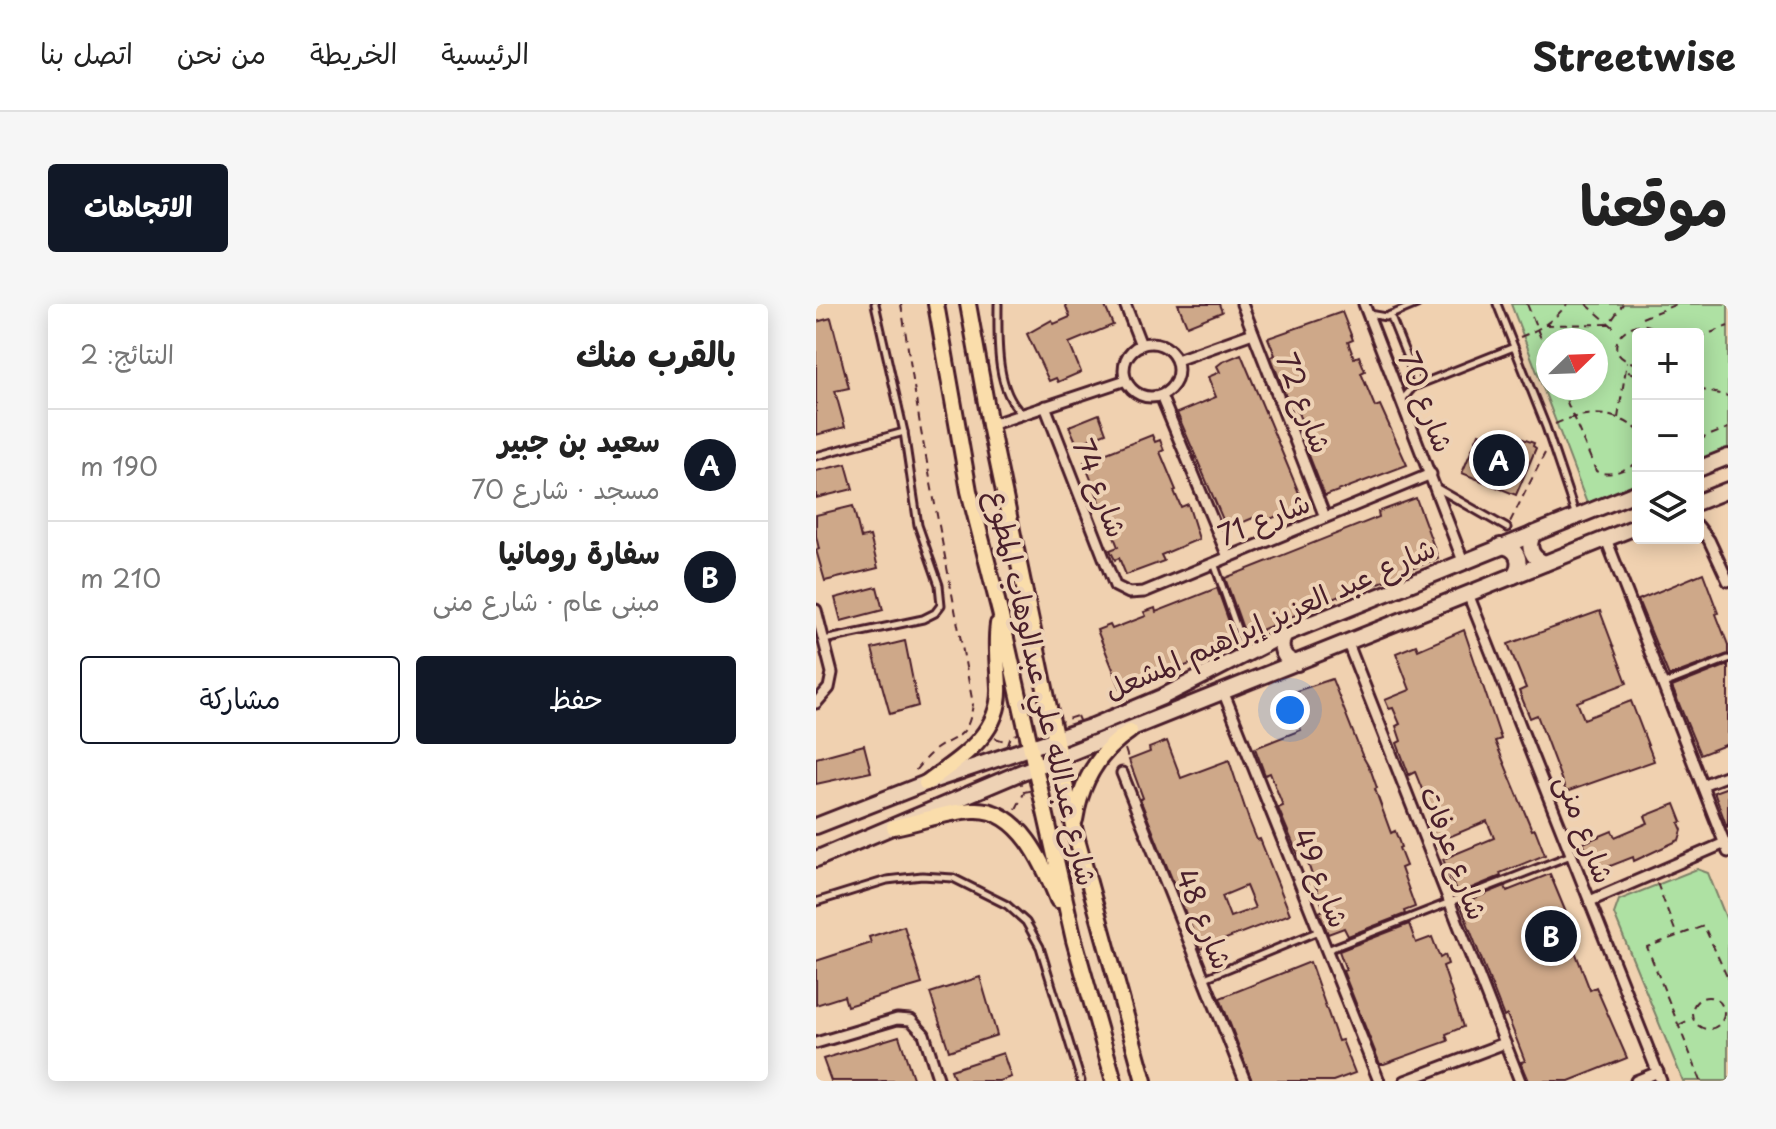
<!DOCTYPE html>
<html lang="ar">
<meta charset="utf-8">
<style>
:root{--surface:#fff;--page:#f6f6f6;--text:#222;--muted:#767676;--line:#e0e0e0;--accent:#111827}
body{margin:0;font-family:"Playpen Sans","Playpen Sans Arabic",sans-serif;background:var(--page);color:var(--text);direction:rtl}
.controls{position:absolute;right:24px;top:24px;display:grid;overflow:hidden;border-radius:8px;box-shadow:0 4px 20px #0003}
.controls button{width:72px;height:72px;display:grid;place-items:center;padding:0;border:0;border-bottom:2px solid var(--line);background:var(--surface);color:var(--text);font:40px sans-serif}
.compass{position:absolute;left:720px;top:24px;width:72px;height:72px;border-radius:50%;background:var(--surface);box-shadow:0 4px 20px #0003;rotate:67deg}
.you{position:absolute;left:474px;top:406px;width:28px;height:28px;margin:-20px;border:6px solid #fff;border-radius:50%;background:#1a73e8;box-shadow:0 0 0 12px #1a73e833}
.badge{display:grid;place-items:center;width:52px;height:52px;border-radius:50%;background:var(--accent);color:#fff;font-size:26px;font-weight:700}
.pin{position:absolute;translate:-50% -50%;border:4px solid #fff;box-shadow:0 2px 8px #0006}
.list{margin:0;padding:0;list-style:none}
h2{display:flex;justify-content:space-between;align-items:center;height:104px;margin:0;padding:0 32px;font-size:34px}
h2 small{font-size:26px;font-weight:400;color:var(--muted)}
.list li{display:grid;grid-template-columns:52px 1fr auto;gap:24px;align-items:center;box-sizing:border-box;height:112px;padding:0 32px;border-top:2px solid var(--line)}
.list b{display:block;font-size:30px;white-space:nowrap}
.list p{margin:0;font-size:26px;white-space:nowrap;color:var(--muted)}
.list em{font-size:26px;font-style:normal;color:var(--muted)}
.actions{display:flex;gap:16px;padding:24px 32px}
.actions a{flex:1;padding:18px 0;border:2px solid var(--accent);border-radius:8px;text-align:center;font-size:28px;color:var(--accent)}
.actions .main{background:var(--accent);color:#fff}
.icon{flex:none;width:44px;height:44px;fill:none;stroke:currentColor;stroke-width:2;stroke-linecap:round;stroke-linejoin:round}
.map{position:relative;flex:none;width:912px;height:777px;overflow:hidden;direction:ltr;border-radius:8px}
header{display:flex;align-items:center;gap:48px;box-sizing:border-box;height:112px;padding:0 40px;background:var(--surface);border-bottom:2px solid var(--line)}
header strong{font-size:38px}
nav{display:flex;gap:44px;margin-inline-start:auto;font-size:28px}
.intro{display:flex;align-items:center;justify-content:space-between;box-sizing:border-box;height:192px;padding:0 48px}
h1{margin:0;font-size:56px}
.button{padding:20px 36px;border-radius:8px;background:var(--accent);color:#fff;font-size:28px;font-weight:700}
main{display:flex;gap:48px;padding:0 48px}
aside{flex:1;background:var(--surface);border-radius:8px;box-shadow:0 4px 20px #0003}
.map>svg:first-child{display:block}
.green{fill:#aee1a3;stroke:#7c8067;stroke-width:2;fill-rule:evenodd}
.building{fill:#cea889;stroke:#4a1f2b;stroke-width:2;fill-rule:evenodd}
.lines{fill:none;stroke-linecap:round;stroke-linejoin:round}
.service-casing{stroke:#4a1f2b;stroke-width:11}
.minor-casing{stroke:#4a1f2b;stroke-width:15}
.secondary-casing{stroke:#4a1f2b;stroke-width:20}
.primary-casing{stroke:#4a1f2b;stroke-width:20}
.path{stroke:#4a1f2b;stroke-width:2;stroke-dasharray:8 6;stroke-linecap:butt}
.service{stroke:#eed2b5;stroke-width:5}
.minor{stroke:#eed2b5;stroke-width:9}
.secondary{stroke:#eed2b5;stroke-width:14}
.primary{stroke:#faddab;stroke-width:14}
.labels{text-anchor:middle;stroke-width:8;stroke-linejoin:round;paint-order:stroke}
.street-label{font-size:28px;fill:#4a1f2b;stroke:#eed2b5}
</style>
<header>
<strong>Streetwise</strong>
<nav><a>الرئيسية</a><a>الخريطة</a><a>من نحن</a><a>اتصل بنا</a></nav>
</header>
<div class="intro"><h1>موقعنا</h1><a class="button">الاتجاهات</a></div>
<main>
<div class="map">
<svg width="912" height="777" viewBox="0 0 912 777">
<rect width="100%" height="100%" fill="#f0d1b0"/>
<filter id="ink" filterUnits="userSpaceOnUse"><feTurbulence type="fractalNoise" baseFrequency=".0125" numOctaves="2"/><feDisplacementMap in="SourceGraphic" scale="16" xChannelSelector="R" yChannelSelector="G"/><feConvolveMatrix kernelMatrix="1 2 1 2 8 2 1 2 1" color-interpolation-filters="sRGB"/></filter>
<g filter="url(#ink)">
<g class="green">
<path d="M 695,0 L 912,0 L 912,149 L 882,160 L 882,30 L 822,30 L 822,183 L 772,202 ZM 732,36 L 780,36 L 780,84 L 732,84 Z"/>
<polygon points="881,565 892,569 912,619 912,777 867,777 798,610 803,596"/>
</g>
<g class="building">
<polygon points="249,0 288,0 297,21 253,39 265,68 242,78 240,74 233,77 211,30 236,16 238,20 254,13"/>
<polygon points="362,0 403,0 406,8 371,22"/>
<polygon points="526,8 537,36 532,38 538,54 543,52 549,67 545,69 559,103 564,101 591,161 509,192 480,118 485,116 476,94 471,95 455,53 459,51 452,34"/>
<polygon points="15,14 33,84 19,87 29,123 0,131 0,18"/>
<polygon points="425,50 488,201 447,218 444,211 411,225 361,109 400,93 392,73 404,68 401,62 406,58"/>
<polygon points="283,110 290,129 261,140 253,122"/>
<polygon points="663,129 692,140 696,131 718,139 717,142 720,144 700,191 646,169"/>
<polygon points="336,131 339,138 344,136 348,146 344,148 360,186 358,187 365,203 372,200 383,235 345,251 348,257 310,271 303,254 299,256 294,246 302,243 268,158"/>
<polygon points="30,160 37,185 0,194 0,167"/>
<polygon points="600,194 622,254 549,285 548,282 504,300 430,333 409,274 563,213 562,208"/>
<polygon points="37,202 45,234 54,232 62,264 9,277 0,246 3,245 0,232 0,211"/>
<polygon points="887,269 902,309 900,310 912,341 912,350 853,372 822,296"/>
<polygon points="61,283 67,306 25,317 19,294"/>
<polygon points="401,284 422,343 305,385 281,326 294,321 296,325 330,312 328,308 339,304 340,308"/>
<polygon points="784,307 811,379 761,398 768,415 815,397 838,457 750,488 721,411 714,414 703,387 710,384 692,340"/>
<polygon points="648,326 685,435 679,437 716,526 719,525 729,551 684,569 685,572 641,590 627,555 678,534 671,517 621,538 612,515 617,513 599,468 593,471 581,439 585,437 580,422 584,420 577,404 573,405 569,396 594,386 580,349 600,341 602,346"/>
<polygon points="89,337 102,402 74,410 56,345"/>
<polygon points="912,361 912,440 884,451 856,383"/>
<polygon points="516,375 546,451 555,467 561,484 559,485 575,529 579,527 585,543 583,544 590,562 585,564 599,603 588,607 589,610 532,632 528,624 512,630 503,608 508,606 488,548 482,551 462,504 467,502 454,469 449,471 439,444 485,426 471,390"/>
<path d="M 351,437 L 365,474 L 413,456 L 433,516 L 441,536 L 444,535 L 474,610 L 384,645 L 324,495 L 327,494 L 313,456 L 334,448 L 333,444 ZM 430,582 L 439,604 L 414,613 L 406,592 Z"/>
<polygon points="48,441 55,468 0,480 0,454"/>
<polygon points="912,483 912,522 911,523 898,488"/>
<polygon points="859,500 866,518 863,519 866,526 863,536 818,557 817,553 779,568 767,539 796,527 799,533 832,519 829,512"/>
<polygon points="734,570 763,640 757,642 774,686 780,683 811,754 753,777 713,777 705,758 709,757 691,711 688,713 644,600 689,582 691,587"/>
<polygon points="593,620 600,639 616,633 624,654 629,651 632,660 627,662 647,723 630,730 632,737 568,760 564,760 527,667 530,666 523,647"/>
<polygon points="88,622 106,680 31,702 28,692 0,701 0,657 55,639 53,633"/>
<polygon points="494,658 522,737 526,736 539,769 517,777 436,777 404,694"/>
<polygon points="164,673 181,731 133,747 114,689"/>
<polygon points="83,732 98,777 15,777 7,755"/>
<polygon points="187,749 195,773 183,777 139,777 135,766"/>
</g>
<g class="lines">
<defs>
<g id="service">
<path d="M 182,0 C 182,34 179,84 205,109"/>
<polyline points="681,0 730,123 760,212"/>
<polyline points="553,10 570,13 601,0"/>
<polyline points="574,11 602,81"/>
<polyline points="586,96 597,83 698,43"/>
<polyline points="0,152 88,128"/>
<polyline points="621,184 691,224"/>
<polyline points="398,259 429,347"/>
<polyline points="8,336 107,315 119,309 125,301 123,281 102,221 88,128 59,0"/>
<polyline points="848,380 912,355"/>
<polyline points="0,598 71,576 106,572 137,574 191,601 210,618 224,643 265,777"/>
<polyline points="511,646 755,551"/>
<polyline points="389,674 503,627"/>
</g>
<g id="minor">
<polyline points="309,0 325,41"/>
<polyline points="426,0 509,213"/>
<polyline points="548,0 647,257"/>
<circle cx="335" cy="66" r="27"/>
<polyline points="361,56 437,29"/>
<polyline points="345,92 412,253"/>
<polyline points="229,102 299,282 313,289 328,288 615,170"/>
<polyline points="174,121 310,76"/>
<polyline points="882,222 893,236 912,277"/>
<polyline points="790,235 912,548"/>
<polyline points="652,290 845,777"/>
<polyline points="0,306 16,369 13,384 0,399"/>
<polyline points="531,337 704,777"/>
<polyline points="407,387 563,777"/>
<polyline points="306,469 429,777"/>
<polyline points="886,481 912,471"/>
<polyline points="774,597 909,539"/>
<polyline points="0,739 81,715 95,716 108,730 123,777"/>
<polyline points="589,777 689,739"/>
<polyline points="820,777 842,768"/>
</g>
<g id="secondary">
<polyline points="882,165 912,153"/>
<polyline points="882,198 912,186"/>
<path d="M 717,230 C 711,243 715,254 729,259"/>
<path d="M 684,242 C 702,243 708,259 697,272"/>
<path d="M 469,330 C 462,343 466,355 481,359"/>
<polyline points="0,522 110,479 277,422 346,393 469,330 822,188"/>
<polyline points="0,555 201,470 822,222"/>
</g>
<g id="primary">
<polyline points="120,0 153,187 184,308 258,636 298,777"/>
<polyline points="152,0 174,121 259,528 328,777"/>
<path d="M 110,479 C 144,454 185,430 183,383 C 182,361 179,342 182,320"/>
<path d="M 259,516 C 265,478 282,448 314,427"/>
<path d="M 78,523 C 104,518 132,507 158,506 C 204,504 228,561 242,596"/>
</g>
</defs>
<use href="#service" class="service-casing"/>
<use href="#minor" class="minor-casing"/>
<use href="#secondary" class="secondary-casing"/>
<use href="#primary" class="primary-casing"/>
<g class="path">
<path d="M 85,0 L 105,127 L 157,400 C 151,440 138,429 114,450 C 108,455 103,463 97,469"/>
<polyline points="711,0 732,52"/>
<polyline points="770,0 802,27"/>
<polyline points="826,14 861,0"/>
<polyline points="729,21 793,20 807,0"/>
<path d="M 704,33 C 723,26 739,16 751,0"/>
<polyline points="882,34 912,22"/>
<path d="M 822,60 C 772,51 820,0 844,30"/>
<polyline points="812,68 822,71"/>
<path d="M 745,84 L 780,167 C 794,174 809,165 822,159"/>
<polyline points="882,85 912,92"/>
<polyline points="802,114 811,58"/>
<path d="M 739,120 C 768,107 796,105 822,126"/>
<polyline points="882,136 912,124"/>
<polyline points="694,218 729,149"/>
<polygon points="261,412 280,454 268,476 208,488 191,444 195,432"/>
<polyline points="179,434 192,438"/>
<polyline points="309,445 312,454 310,458"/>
<polyline points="200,505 208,489"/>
<polyline points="841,579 860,629"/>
<circle cx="892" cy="709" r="16"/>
<polyline points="863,721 875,715"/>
<polyline points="885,777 831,643 888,622 912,675"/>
</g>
<use href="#service" class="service"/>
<use href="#minor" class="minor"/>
<use href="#secondary" class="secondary"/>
<use href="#primary" class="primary"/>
</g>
</g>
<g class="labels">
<g class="street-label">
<text transform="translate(610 98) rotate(69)" y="10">شارع 70</text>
<text transform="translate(488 99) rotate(69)" y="10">شارع 72</text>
<text transform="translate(284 184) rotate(69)" y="10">شارع 74</text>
<text transform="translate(448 215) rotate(-22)" y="10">شارع 71</text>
<text transform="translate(454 315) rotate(-24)" y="10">شارع عبد العزيز إبراهيم المشعل</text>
<text transform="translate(226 384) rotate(77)" y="10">شارع عبدالله علي عبدالوهاب المطوع</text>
<text transform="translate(769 525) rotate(69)" y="10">شارع منى</text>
<text transform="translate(638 549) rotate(69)" y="10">شارع عرفات</text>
<text transform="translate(505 574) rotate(68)" y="10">شارع 49</text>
<text transform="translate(388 615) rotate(68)" y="10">شارع 48</text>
</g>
</g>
</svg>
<div class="controls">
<button>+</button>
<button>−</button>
<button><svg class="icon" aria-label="layers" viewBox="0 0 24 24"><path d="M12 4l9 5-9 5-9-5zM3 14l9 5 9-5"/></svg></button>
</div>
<svg class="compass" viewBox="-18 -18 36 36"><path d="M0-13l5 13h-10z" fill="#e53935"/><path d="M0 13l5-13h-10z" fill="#767676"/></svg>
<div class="you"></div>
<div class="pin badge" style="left:683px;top:156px">A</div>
<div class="pin badge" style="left:735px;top:632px">B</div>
</div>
<aside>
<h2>بالقرب منك<small>النتائج: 2</small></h2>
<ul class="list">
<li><span class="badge">A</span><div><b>سعيد بن جبير</b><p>مسجد · شارع 70</p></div><em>190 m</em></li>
<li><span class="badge">B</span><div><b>سفارة رومانيا</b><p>مبنى عام · شارع منى</p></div><em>210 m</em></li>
</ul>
<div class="actions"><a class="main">حفظ</a><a>مشاركة</a></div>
</aside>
</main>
